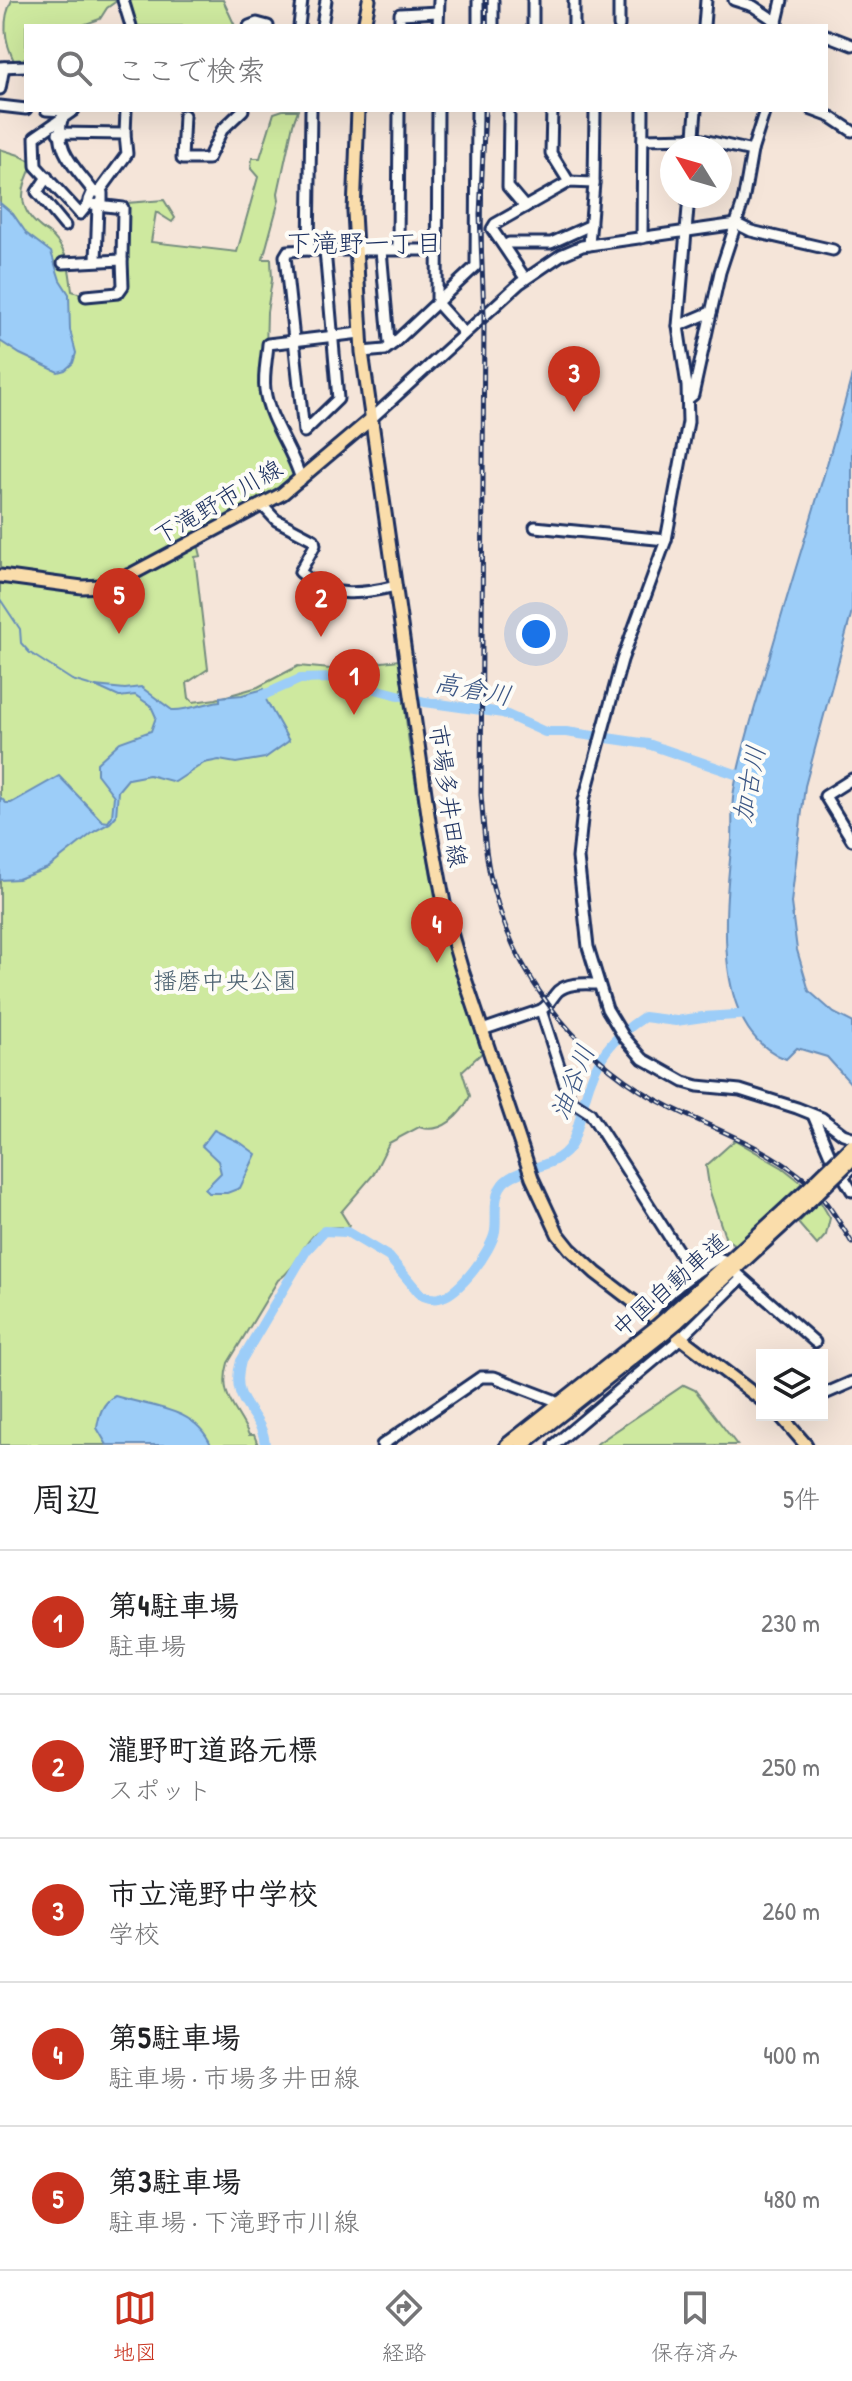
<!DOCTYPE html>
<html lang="ja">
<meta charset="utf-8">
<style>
:root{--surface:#fff;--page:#f6f6f6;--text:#202124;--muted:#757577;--line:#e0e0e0;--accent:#c8321e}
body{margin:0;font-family:"Patrick Hand","Klee One",sans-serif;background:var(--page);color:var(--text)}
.controls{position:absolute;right:24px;bottom:24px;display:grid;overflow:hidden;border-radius:0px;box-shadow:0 8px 32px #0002}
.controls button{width:72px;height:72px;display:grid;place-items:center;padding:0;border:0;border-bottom:2px solid var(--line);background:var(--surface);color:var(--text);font:40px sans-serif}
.compass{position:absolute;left:660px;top:136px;width:72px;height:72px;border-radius:50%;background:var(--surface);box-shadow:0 8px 32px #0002;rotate:307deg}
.you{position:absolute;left:536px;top:634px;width:28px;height:28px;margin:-20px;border:6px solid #fff;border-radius:50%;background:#1a73e8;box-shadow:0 0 0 12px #1a73e833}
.badge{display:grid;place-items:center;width:52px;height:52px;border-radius:50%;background:var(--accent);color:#fff;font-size:26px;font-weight:700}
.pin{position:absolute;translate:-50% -66px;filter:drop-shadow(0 2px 4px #0008)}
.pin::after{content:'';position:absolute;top:42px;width:28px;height:24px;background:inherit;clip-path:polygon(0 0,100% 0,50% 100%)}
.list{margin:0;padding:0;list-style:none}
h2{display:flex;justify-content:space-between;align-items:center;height:104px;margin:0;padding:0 32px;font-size:34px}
h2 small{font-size:26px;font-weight:400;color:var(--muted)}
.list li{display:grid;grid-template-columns:52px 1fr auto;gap:24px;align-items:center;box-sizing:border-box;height:144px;padding:0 32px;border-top:2px solid var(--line)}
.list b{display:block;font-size:30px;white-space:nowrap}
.list p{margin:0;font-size:26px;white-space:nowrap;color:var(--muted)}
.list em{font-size:26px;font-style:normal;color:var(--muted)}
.icon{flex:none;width:44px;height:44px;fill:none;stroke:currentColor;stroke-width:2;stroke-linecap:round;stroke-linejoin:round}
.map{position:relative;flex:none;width:852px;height:1445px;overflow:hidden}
.search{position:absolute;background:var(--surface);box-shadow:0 8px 32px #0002;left:24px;right:24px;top:24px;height:88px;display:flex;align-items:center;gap:20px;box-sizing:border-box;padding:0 28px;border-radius:0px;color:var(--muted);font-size:30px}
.sheet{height:824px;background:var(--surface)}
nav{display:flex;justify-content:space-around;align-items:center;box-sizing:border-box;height:112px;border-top:2px solid var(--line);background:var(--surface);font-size:22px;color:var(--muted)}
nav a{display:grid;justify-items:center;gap:4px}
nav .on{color:var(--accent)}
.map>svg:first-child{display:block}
.green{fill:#cee99f;stroke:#748c7e;stroke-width:2}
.water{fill:#9ccdf8;stroke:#688eba;stroke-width:2}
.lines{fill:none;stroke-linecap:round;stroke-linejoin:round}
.stream{stroke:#688eba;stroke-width:2}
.river{stroke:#9ccdf8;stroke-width:10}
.minor-casing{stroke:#1b2f5e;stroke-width:15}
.major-casing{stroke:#1b2f5e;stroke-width:17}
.highway-casing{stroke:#1b2f5e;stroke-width:18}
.minor{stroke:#fdfcf7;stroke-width:9}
.major{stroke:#faddab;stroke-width:11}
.highway{stroke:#faddab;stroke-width:12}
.rail-casing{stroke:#1b2f5e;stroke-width:5}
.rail{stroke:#fdfcf7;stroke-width:2;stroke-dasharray:6;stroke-linecap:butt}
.highway-bridge-casing{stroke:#1b2f5e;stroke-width:18;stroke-linecap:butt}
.highway-bridge{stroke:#faddab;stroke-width:12}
.labels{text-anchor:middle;stroke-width:8;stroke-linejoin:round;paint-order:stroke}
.street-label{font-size:24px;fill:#1b2f5e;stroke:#fdfcf7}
.park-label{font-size:24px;fill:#485e6e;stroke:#fdfcf7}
.neighbourhood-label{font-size:26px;fill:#1b2f5e;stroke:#fdfcf7}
.water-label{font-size:26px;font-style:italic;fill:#3b5684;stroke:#fdfcf7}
</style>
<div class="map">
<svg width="852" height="1445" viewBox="0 0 852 1445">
<rect width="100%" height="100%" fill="#f5e5d9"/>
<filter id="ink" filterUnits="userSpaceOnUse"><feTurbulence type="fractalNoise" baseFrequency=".0125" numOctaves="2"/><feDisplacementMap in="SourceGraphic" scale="16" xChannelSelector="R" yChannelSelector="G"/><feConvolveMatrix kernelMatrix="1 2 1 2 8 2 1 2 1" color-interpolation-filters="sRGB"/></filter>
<g filter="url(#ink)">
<g class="green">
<path d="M 12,0 L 118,0 L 107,8 L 100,19 L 80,26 L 26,26 L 26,62 L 15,63 C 5,43 1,21 12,0 Z"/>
<polygon points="126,0 223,0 235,26 134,26"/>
<path d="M 283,110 L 298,110 L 293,124 L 278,193 L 279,200 L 263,259 L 271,259 L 272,280 L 267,312 L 265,389 L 297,474 L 268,499 L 197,540 L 201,556 L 195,557 L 208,669 L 187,683 L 189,698 L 193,702 L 216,699 L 258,687 L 298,666 L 342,670 L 348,666 L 399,660 L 409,743 L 431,876 L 453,960 L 483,1052 L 462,1071 L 470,1096 C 461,1115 442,1135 419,1127 L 389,1143 L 373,1175 L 341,1212 L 349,1225 L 348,1228 C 301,1220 307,1262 278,1280 L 228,1363 C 218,1397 237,1407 249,1435 L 254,1435 L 258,1445 L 0,1445 L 0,149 L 19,155 L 34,163 C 21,186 16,207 39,226 C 43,230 50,233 54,238 C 68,252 70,272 72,291 L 87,296 L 118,293 L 126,237 L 127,203 L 164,200 L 175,218 L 172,222 L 156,212 L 151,242 L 237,252 L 258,177 L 251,169 L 252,158 L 260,158 L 274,113 Z"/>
<polygon points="735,1140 783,1168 802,1183 737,1245 726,1240 710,1192 706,1166"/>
<polygon points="820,1201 830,1218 826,1235 817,1245 798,1223"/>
<polygon points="684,1385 695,1390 737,1445 595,1445"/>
</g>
<g class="water">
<polygon points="0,203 13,214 27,234 51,252 60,280 69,294 70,330 76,353 73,363 65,370 58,372 20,354 0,341"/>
<path d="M 852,375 L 852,611 L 805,786 L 791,903 L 797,950 L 809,991 L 834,1013 L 852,1022 L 852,1085 L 827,1057 L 797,1048 L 786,1059 C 708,1030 726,903 732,839 C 733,823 731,806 734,790 C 741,751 754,711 765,673 C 793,573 826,475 852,375 Z"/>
<path d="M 95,686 L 125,689 L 141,687 L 172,710 C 188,711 204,703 220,701 L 220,697 L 242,695 L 264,689 L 267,696 L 265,698 L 289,741 L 265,758 L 236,763 L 219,760 L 204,763 L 175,782 L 149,775 L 128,779 L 118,791 L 116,816 L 110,823 L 95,831 L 48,868 L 18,879 L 0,880 L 0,797 L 6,803 L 11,803 L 59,776 L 102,821 L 108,822 L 112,816 L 114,796 L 97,774 L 97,763 L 120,742 L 151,731 L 156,717 L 151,706 L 135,695 L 119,697 Z"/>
<polygon points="214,1130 241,1143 256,1154 240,1188 227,1193 209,1193 205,1189 221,1173 218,1161 202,1146"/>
<path d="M 115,1396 C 150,1407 195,1407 211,1445 L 107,1445 L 97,1428 C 99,1415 102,1403 115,1396 Z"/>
</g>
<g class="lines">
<polyline class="stream" points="0,599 20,629 21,643 30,653 72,680 96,687"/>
<g class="river">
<polyline points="248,706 266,694 300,679 333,678 425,702 503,713 545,732 566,732 648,744 750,779"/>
<path d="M 265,1445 C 263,1411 228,1405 241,1361 L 306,1251 L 324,1231 L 347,1232 L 389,1257 L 421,1295 C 427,1297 432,1300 439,1298 C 459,1295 492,1250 495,1231 C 497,1217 493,1201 500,1188 C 512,1165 555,1172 571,1145 C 578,1131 581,1113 585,1098 C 596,1059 610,1039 644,1017 L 676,1021 L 703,1017 L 753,1014"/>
</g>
<defs>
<g id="minor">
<polyline points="123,0 131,26"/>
<polyline points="493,0 493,26"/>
<polyline points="734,0 753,6 777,22"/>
<polyline points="249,26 257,23 268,26"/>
<polyline points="299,26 302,0"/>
<polyline points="322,26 326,0"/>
<polyline points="400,26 400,14 438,12"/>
<polyline points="438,26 439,0"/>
<polyline points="478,26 478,0"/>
<polyline points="533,26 533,0"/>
<polyline points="574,26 574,0"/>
<polyline points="619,26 619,0"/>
<polyline points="704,26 706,0"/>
<polyline points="776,26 782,0"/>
<polyline points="826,35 852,45"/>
<polyline points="0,67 26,66"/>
<polyline points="0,89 4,67"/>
<polyline points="0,106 26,109"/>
<polyline points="46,110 65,111"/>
<polyline points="74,110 35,137 36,166 80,214 90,202"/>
<polyline points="438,110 437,303 464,333"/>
<polyline points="509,110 508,187 525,207"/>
<polyline points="552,110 551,153 569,182"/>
<polyline points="812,110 831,117 852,131"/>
<polyline points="184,115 182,159 208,159 222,130 243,110"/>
<path d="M 63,116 C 52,148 75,167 93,191 L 102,193 L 102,201 L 98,205 L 92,204 L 89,200 L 93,191"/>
<polyline points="58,133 125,134 127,154 100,191"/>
<polyline points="125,134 126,110"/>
<polyline points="643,139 694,138 752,151"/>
<polyline points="693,148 696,110"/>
<polyline points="47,177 37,192 65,226"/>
<polyline points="689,196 678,326 687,386 688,422 666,540 622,660 584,800 578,858 588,947 607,1009 624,1037 643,1059 684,1082 698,1086 740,1090 797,1108 822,1118 843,1134 852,1137"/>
<polyline points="642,238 643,110"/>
<polyline points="589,245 594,183 595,110"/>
<polyline points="504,246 509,243 551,243 591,225"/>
<polyline points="398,249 399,110"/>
<polyline points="309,250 311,110"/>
<polyline points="325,250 338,399 304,432 285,256 288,251 309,250 436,250"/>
<polyline points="381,250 389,341 394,343 476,266 477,110"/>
<polyline points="96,260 98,205 123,208 122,260"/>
<polyline points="63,263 122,260 123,286 118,293 86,296"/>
<polyline points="525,278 492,229 495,224 569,182 594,183"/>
<polyline points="678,326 711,312"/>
<polyline points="362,352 385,350 394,343"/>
<polyline points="688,399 693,395 720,272 743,202 752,151 765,110"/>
<polyline points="371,419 520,283 561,255 582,246 737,224 751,231 833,250"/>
<path d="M 301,480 C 293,449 269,422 265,390 C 263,375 267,359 268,344 L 360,333"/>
<path d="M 263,506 L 276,520 L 314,540 L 315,545 L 300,572 C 330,599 359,595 396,586"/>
<polyline points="535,527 666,540"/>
<polyline points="852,779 825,796 852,840"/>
<polyline points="541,1010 570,1100 590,1113 693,1274"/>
<path d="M 482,1030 L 541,1010 C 550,1005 551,998 558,991 C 569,982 585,984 597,984"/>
<polyline points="813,1115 830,1155 852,1191"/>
<polyline points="843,1177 852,1168"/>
<polyline points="738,1274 815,1342"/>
<path d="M 651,1314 C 669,1290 693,1274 718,1258 L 724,1260"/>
<polyline points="822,1395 852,1382"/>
<polyline points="382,1445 481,1377 494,1377 554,1400"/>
<polyline points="554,1445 681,1338 741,1279"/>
</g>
<g id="major">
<polyline points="364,26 369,0"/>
<polyline points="358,110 354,212 362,352 430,828 447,919 461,967 532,1178 558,1234 570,1249 596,1273 762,1400"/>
<polyline points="0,576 82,587 101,586 130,575 282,494 371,419"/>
<polyline points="780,1415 806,1445"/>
</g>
<g id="highway">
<polyline points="670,1315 806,1191"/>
<polyline points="677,1322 812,1198"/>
<polyline points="507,1445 654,1329"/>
<polyline points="522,1445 660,1336"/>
</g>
</defs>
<use href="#minor" class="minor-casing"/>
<use href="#major" class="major-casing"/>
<use href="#highway" class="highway-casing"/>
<use href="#minor" class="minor"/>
<use href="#major" class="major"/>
<use href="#highway" class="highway"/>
<defs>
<g id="rail">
<polyline points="486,26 486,0"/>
<path d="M 485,110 L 480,215 L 484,315 L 481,795 C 484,827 485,860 494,891 C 518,984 585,1065 670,1107 C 716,1130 765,1146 804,1179 C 824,1196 839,1221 852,1243"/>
</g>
</defs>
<use href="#rail" class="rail-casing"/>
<use href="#rail" class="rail"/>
<defs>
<g id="highway-bridge">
<polyline points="806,1191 852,1146"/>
<polyline points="812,1198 852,1159"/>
<polyline points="654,1329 670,1315"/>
<polyline points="660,1336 677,1322"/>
</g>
</defs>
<use href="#highway-bridge" class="highway-bridge-casing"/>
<use href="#highway-bridge" class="highway-bridge"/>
</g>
</g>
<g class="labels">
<g class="street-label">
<text transform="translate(218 502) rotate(-30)" y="8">下滝野市川線</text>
<text transform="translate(448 796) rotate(82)" y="8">市場多井田線</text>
<text transform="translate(670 1285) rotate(-41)" y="8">中国自動車道</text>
</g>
<g class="park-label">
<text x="225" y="989">播磨中央公園</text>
</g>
<g class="neighbourhood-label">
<text x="364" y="252">下滝野一丁目</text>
</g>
<g class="water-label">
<text transform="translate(473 689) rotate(11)" y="9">高倉川</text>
<text transform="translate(749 784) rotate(-79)" y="9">加古川</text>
<text transform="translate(572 1082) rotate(-68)" y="9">油谷川</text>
</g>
</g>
</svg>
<div class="controls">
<button><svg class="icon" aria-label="layers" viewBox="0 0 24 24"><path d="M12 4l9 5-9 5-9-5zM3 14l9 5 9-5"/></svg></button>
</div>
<svg class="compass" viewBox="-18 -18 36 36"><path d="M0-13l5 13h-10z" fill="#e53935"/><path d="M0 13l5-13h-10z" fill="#757577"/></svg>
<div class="you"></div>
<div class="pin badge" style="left:354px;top:715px">1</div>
<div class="pin badge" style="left:321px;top:637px">2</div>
<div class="pin badge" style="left:574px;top:412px">3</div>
<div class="pin badge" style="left:437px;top:963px">4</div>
<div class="pin badge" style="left:119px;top:634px">5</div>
<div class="search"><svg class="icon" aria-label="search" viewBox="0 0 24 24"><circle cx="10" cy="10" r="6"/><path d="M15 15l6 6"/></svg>ここで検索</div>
</div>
<section class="sheet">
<h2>周辺<small>5件</small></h2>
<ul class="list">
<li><span class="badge">1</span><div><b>第4駐車場</b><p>駐車場</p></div><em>230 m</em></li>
<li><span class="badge">2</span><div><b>瀧野町道路元標</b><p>スポット</p></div><em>250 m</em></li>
<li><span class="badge">3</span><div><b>市立滝野中学校</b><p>学校</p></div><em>260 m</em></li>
<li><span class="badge">4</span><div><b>第5駐車場</b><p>駐車場 · 市場多井田線</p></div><em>400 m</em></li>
<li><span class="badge">5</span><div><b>第3駐車場</b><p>駐車場 · 下滝野市川線</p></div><em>480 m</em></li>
</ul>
</section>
<nav>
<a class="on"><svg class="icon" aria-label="map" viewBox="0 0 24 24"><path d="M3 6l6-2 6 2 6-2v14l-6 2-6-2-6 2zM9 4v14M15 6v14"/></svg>地図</a>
<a><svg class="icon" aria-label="directions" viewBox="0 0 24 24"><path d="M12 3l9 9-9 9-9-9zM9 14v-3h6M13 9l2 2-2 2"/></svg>経路</a>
<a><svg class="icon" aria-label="saved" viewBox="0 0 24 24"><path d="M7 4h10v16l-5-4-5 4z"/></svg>保存済み</a>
</nav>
